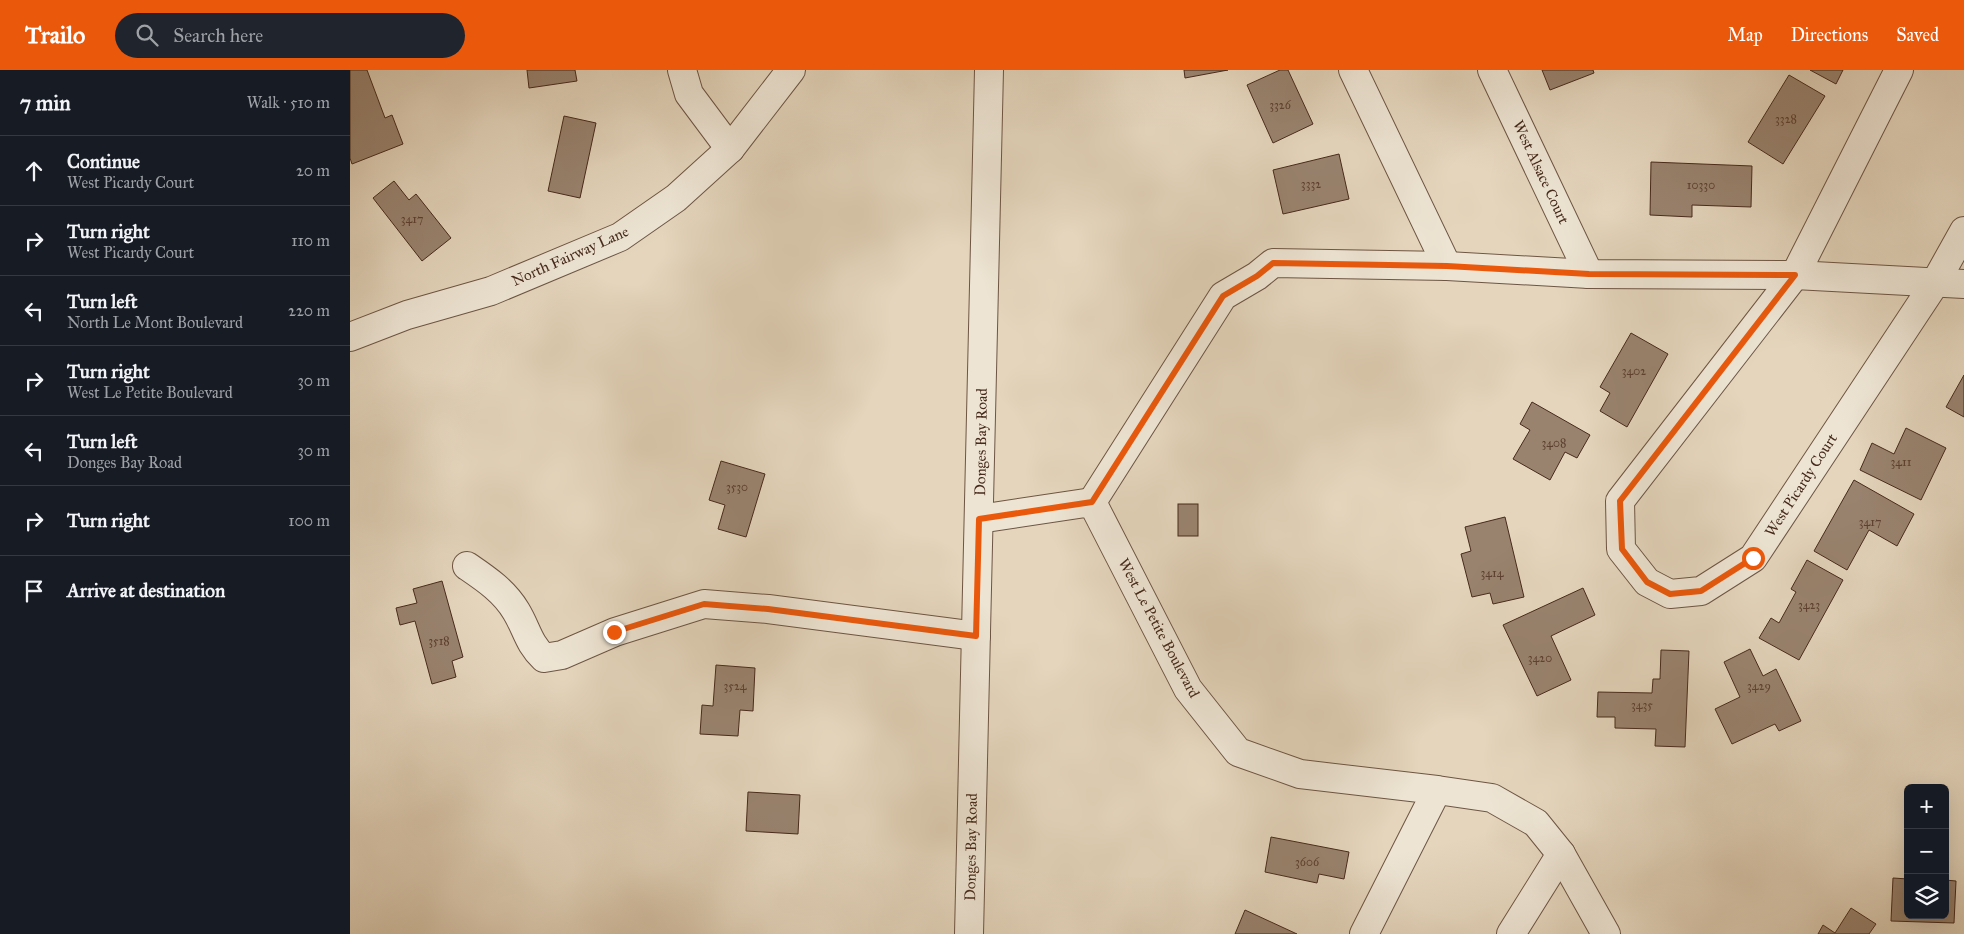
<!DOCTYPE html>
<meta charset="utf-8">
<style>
:root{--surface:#171b24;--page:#20242c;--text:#f1f3f6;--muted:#9ea1a6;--line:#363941;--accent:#ea580c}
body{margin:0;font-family:"IM FELL Great Primer",serif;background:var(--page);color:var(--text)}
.controls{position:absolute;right:15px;bottom:15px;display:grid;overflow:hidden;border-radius:8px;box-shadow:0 5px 20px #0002}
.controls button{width:45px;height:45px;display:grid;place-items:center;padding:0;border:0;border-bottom:1px solid var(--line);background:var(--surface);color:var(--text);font:25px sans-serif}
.stop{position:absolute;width:15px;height:15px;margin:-11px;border:4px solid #ea580c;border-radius:50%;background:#fff}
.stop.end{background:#ea580c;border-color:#fff;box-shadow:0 1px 5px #0008}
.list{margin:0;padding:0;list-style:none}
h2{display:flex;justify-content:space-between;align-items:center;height:65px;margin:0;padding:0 20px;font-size:21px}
h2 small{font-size:16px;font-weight:400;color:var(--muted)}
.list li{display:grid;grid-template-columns:32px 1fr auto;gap:15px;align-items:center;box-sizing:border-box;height:70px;padding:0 20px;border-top:1px solid var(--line)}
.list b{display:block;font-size:19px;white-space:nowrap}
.list p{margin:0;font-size:16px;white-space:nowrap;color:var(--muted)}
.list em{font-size:16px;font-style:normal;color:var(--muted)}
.icon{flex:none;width:28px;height:28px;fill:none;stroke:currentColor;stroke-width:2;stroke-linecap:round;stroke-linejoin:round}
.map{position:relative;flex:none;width:1614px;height:864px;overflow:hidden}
header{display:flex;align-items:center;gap:30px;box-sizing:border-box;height:70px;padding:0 25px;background:var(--accent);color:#fff}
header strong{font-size:24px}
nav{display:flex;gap:28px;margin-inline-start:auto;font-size:18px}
.search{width:350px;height:45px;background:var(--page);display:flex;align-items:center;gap:12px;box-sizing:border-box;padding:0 18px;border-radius:28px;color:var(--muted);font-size:19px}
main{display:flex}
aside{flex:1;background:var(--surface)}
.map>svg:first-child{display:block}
.building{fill:#99836f;stroke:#472a1b}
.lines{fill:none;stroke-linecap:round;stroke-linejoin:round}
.minor-casing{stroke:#6e5543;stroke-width:30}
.minor{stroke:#ede4d3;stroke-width:28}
.route{stroke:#ea580c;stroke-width:6}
.labels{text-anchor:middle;stroke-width:4.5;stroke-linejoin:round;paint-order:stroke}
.number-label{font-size:12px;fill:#5c4030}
.street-label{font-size:15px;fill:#472a1b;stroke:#ede4d3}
</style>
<header>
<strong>Trailo</strong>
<div class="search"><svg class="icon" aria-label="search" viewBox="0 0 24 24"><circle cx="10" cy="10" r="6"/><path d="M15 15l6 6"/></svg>Search here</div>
<nav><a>Map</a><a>Directions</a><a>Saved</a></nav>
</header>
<main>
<aside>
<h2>7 min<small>Walk · 510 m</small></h2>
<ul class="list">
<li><svg class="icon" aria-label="ahead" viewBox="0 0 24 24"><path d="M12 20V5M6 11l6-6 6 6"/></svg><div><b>Continue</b><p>West Picardy Court</p></div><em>20 m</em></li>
<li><svg class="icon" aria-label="right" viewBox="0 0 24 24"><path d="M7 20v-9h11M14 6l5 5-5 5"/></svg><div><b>Turn right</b><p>West Picardy Court</p></div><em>110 m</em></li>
<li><svg class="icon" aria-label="left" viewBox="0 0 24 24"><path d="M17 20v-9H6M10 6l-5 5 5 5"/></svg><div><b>Turn left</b><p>North Le Mont Boulevard</p></div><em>220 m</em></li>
<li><svg class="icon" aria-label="right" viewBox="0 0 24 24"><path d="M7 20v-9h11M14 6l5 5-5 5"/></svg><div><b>Turn right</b><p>West Le Petite Boulevard</p></div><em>30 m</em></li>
<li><svg class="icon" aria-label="left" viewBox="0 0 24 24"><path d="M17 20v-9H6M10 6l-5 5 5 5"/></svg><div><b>Turn left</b><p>Donges Bay Road</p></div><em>30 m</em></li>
<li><svg class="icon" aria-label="right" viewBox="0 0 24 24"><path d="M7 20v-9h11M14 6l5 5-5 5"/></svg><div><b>Turn right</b></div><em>100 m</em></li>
<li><svg class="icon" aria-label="arrive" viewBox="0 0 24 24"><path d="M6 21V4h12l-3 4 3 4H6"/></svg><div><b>Arrive at destination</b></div></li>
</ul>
</aside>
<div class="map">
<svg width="1614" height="864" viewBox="0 0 1614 864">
<rect width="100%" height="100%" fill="#e4d5bc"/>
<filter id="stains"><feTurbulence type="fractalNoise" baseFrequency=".004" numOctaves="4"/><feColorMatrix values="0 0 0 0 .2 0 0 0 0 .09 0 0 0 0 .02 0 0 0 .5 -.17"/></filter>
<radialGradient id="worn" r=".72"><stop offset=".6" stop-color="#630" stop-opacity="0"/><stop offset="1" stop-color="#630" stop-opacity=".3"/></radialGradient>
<g class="building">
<polygon points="0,0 17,0 35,48 42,45 53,74 2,94 0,88"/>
<polygon points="177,0 225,0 227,11 179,18"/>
<polygon points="834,0 878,0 835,8"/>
<polygon points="930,0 938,0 963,54 923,73 897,15"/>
<polygon points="1192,0 1243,0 1244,3 1200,20"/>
<polygon points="1460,0 1493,0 1486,14"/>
<polygon points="1439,5 1475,26 1433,94 1398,72"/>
<polygon points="214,46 246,53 230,128 198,121"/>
<polygon points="989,84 999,129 933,144 923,100"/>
<polygon points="1301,92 1402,96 1401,137 1342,135 1342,147 1300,145"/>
<polygon points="44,111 59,130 66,124 101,168 72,191 23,128"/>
<polygon points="1281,263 1318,284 1277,357 1250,341 1260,323 1250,317"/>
<polygon points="1614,305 1614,347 1596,337"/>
<polygon points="1182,332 1240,365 1227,388 1215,382 1200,410 1163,389 1180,360 1170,354"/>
<polygon points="1556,358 1596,378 1571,430 1510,400 1522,373 1544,384"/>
<polygon points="371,391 415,404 396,467 368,459 375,435 359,430"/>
<polygon points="1504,410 1564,444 1547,476 1519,460 1497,500 1464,481"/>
<rect x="828" y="434" width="20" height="32"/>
<polygon points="1155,447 1174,527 1143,534 1140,523 1122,527 1111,484 1121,481 1115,457"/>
<polygon points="1457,490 1493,510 1449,590 1409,568 1421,548 1429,553 1446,522 1441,519"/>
<polygon points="92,511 113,587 102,591 106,607 82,614 65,551 50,555 46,538 67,533 63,519"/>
<polygon points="1233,518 1245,545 1201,566 1221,610 1187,626 1153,555"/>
<polygon points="1400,579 1413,606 1426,599 1451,651 1429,661 1425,654 1382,674 1365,639 1390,627 1374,592"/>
<polygon points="1311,580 1339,581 1335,677 1305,676 1306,659 1265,658 1265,647 1247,647 1248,622 1302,623 1303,609 1310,609"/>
<polygon points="366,595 405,598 403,641 390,640 388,666 350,664 352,635 363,636"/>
<polygon points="398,722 450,725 448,764 396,761"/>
<polygon points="921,767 999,782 994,809 969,804 967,813 915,802"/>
<polygon points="1543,808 1558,809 1558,845 1595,845 1595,810 1606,811 1604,853 1541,851"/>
<polygon points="1501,838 1526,854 1519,864 1468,864 1473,855 1485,863"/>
<polygon points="895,840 947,864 885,864"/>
</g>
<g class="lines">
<defs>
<g id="minor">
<polyline points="332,0 339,24 380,79"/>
<polyline points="1003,0 1097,196"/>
<polyline points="1142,0 1239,204"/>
<polyline points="1549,0 1445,205 1270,431 1271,479 1297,512 1320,524 1351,521 1403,488 1585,213 1614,161"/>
<polyline points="0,267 57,245 141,221 270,167 326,128 380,79 441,0"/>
<polyline points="742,432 873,226 907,206 923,193 1097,196 1239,204 1445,205 1614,214"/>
<polyline points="629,449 742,432 838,619 888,682 950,704 1087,720 1142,728 1186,753 1211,784 1256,864"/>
<path d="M 117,496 C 136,509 154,521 166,541 C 177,559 178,573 194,588 L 212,585 L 265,562 L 354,534 L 418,539 L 626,566"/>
<polyline points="619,864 639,0"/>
<polyline points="1014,864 1087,720"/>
<polyline points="1161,864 1211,784"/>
</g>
</defs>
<use href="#minor" class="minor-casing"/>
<use href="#minor" class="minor"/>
</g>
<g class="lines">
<polyline class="route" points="264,562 354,534 418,539 626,566 629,449 742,432 873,226 907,206 923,193 1097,196 1239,204 1445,205 1270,431 1272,479 1297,512 1320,524 1351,521 1403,488"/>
</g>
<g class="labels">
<g class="number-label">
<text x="930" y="39">3326</text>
<text x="1436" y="53">3328</text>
<text x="961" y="118">3332</text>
<text x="1351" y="119">10330</text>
<text x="62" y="153">3417</text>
<text x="1284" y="305">3402</text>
<text x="1204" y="377">3408</text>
<text x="1551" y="396">3411</text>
<text x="387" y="421">3530</text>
<text x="1520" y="456">3417</text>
<text x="1142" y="507">3414</text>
<text x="1459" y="539">3423</text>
<text x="89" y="575">3518</text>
<text x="1190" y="592">3420</text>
<text x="385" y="620">3524</text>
<text x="1409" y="620">3429</text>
<text x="1292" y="639">3435</text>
<text x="957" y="796">3606</text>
</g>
<g class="street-label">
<text transform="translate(1191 102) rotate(65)" y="5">West Alsace Court</text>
<text transform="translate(220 186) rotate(-24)" y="5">North Fairway Lane</text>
<text transform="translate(631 372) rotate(-89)" y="5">Donges Bay Road</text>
<text transform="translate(1451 415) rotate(-57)" y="5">West Picardy Court</text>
<text transform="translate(809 558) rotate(62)" y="5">West Le Petite Boulevard</text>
<text transform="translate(621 777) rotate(-89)" y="5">Donges Bay Road</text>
</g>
</g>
<rect width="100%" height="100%" filter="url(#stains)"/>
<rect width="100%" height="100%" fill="url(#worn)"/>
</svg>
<div class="controls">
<button>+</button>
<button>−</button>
<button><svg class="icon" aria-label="layers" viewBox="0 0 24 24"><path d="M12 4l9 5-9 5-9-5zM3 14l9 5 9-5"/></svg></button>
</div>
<div class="stop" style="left:1403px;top:488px"></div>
<div class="stop end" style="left:264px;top:562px"></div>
</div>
</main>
